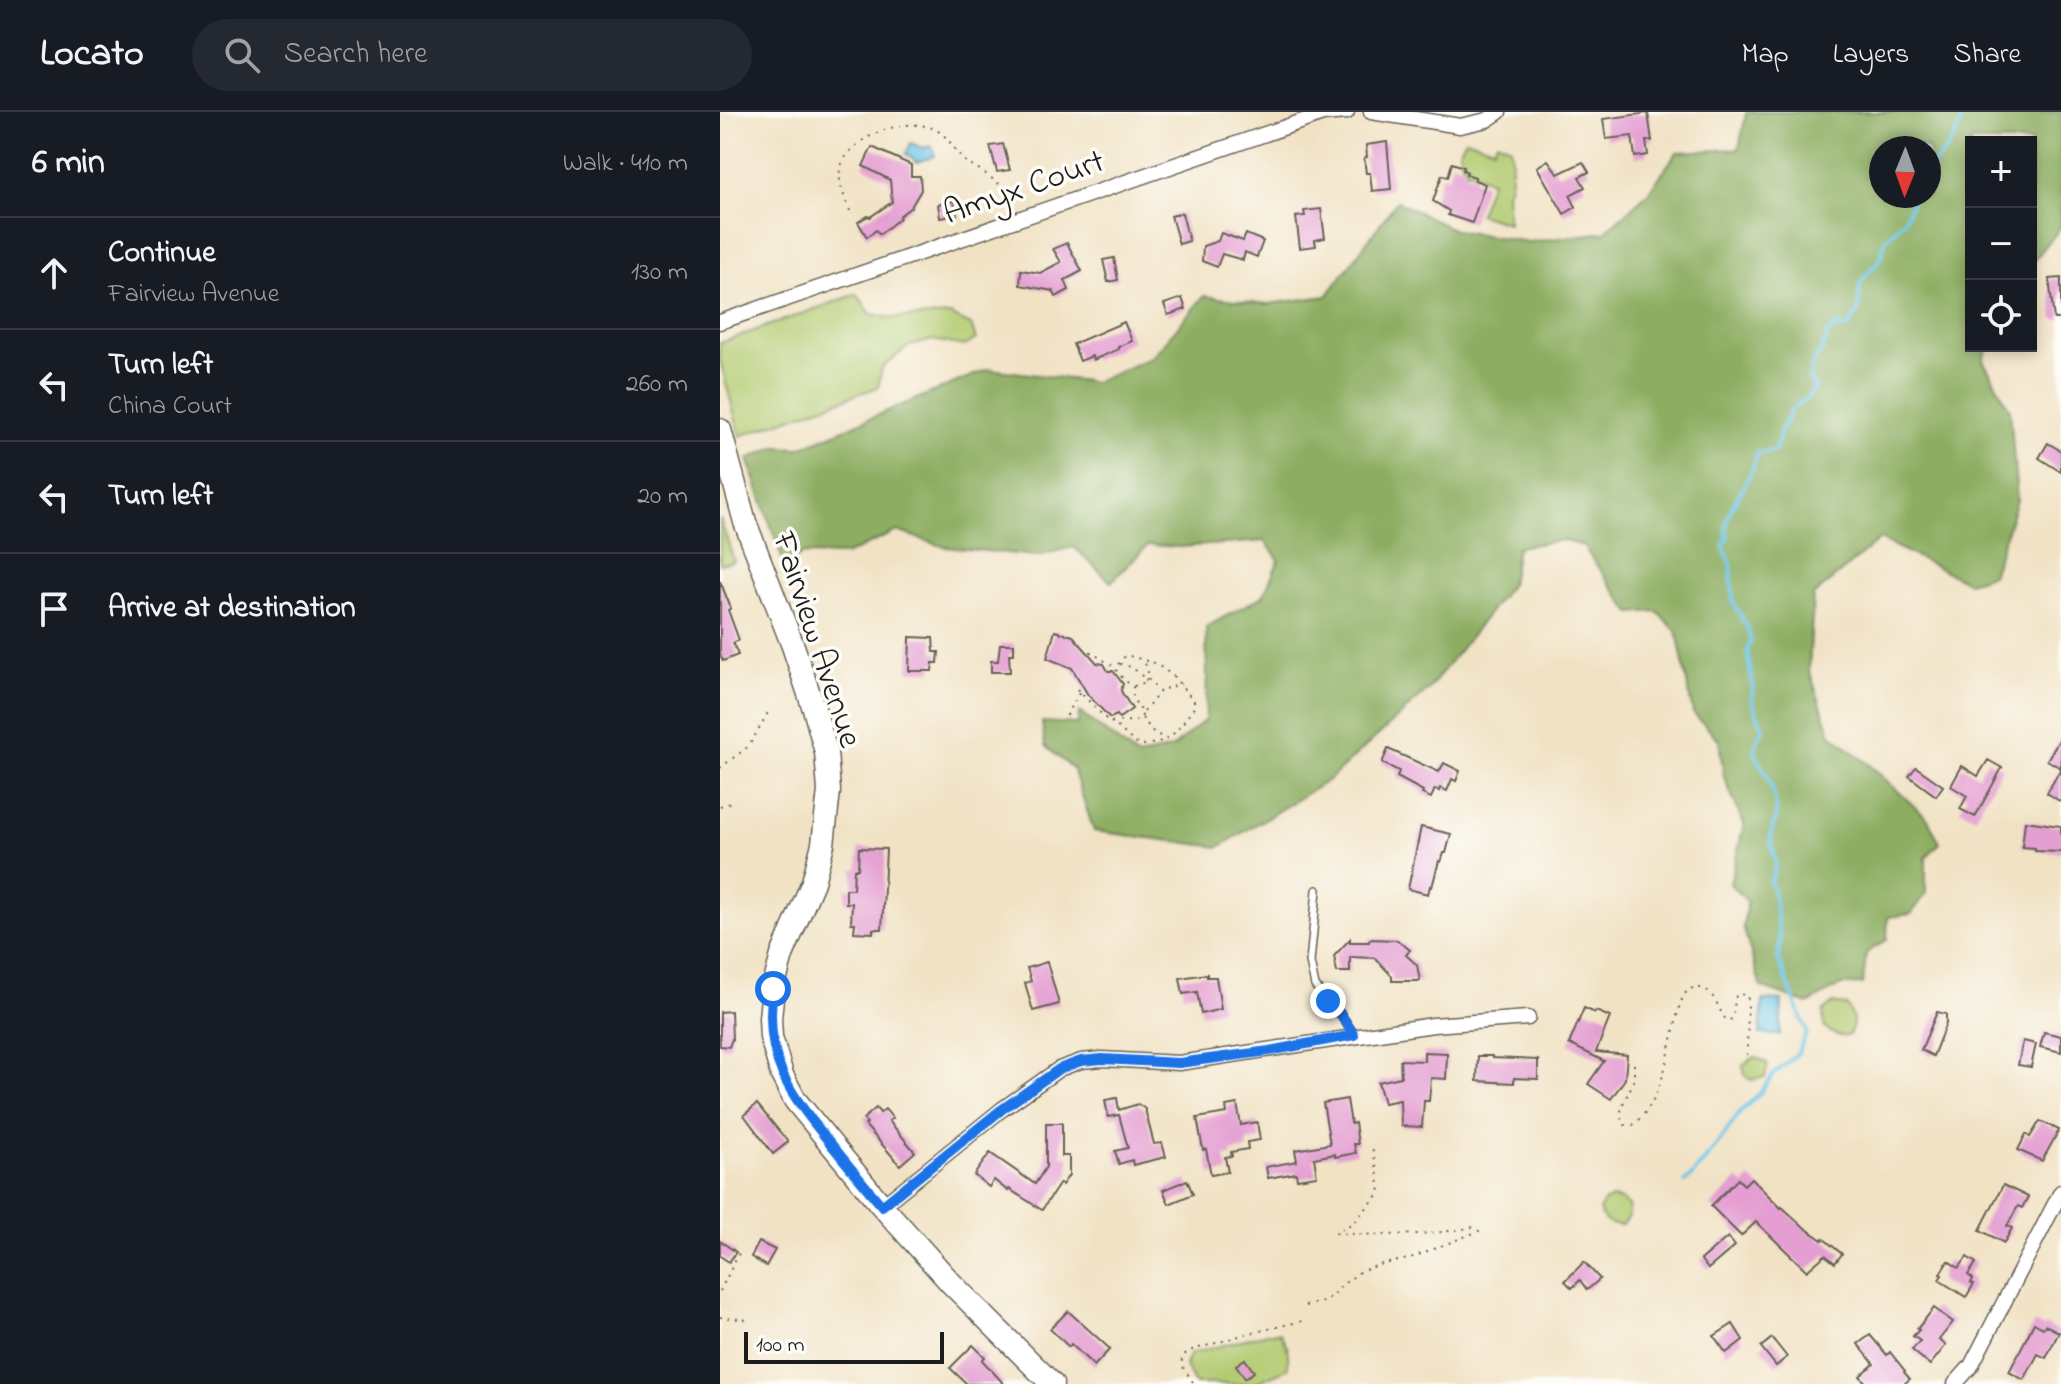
<!DOCTYPE html>
<meta charset="utf-8">
<style>
:root{--surface:#171b24;--page:#242831;--text:#f1f3f6;--muted:#9ea1a6;--line:#363941}
body{margin:0;font-family:"Indie Flower",sans-serif;background:var(--page);color:var(--text)}
.controls{position:absolute;right:24px;top:24px;display:grid;overflow:hidden;border-radius:0px;box-shadow:0 4px 12px #0003}
.controls button{width:72px;height:72px;display:grid;place-items:center;padding:0;border:0;border-bottom:2px solid var(--line);background:var(--surface);color:var(--text);font:40px sans-serif}
.compass{position:absolute;left:1149px;top:24px;width:72px;height:72px;border-radius:50%;background:var(--surface);box-shadow:0 4px 12px #0003;rotate:181deg}
.scale{position:absolute;left:24px;bottom:20px;width:200px;box-sizing:border-box;padding-left:8px;border:4px solid #1c1c1c;border-top:0;font-size:22px;line-height:28px;white-space:nowrap;color:#1c1c1c;-webkit-text-stroke:6px #fdfcf7;paint-order:stroke}
.stop{position:absolute;width:24px;height:24px;margin:-18px;border:6px solid #1a73e8;border-radius:50%;background:#fff}
.stop.end{background:#1a73e8;border-color:#fff;box-shadow:0 2px 8px #0008}
.list{margin:0;padding:0;list-style:none}
h2{display:flex;justify-content:space-between;align-items:center;height:104px;margin:0;padding:0 32px;font-size:34px}
h2 small{font-size:26px;font-weight:400;color:var(--muted)}
.list li{display:grid;grid-template-columns:52px 1fr auto;gap:24px;align-items:center;box-sizing:border-box;height:112px;padding:0 32px;border-top:2px solid var(--line)}
.list b{display:block;font-size:30px;white-space:nowrap}
.list p{margin:0;font-size:26px;white-space:nowrap;color:var(--muted)}
.list em{font-size:26px;font-style:normal;color:var(--muted)}
.icon{flex:none;width:44px;height:44px;fill:none;stroke:currentColor;stroke-width:2;stroke-linecap:round;stroke-linejoin:round}
.map{position:relative;flex:none;width:1341px;height:1272px;overflow:hidden}
header{display:flex;align-items:center;gap:48px;box-sizing:border-box;height:112px;padding:0 40px;background:var(--surface);border-bottom:2px solid var(--line)}
header strong{font-size:38px}
nav{display:flex;gap:44px;margin-inline-start:auto;font-size:28px}
.search{width:560px;height:72px;background:var(--page);display:flex;align-items:center;gap:20px;box-sizing:border-box;padding:0 28px;border-radius:44px;color:var(--muted);font-size:30px}
main{display:flex}
aside{flex:1;background:var(--surface)}
.map>svg:first-child{display:block}
.green{fill:#b2ca6f;stroke:#677346;stroke-width:2}
.forest{fill:#8dae62;stroke:#54653f;stroke-width:2;fill-rule:evenodd}
.water{fill:#6ac5e7;stroke:#437082;stroke-width:2}
.lines{fill:none;stroke-linecap:round;stroke-linejoin:round}
.stream{stroke:#6ac5e7;stroke-width:4}
.building{fill:#e49ed1}
.lane-casing{stroke:#676157;stroke-width:10}
.street-casing{stroke:#676157;stroke-width:17}
.secondary-casing{stroke:#676157;stroke-width:25}
.path{stroke:#676157;stroke-width:2;stroke-dasharray:2 6;stroke-linecap:butt}
.lane{stroke:#fff;stroke-width:7}
.street{stroke:#fff;stroke-width:14}
.secondary{stroke:#fff;stroke-width:22}
.route{stroke:#1a73e8;stroke-width:10}
.labels{text-anchor:middle;stroke-width:7;stroke-linejoin:round;paint-order:stroke}
.street-label{font-size:34px;fill:#1c1c1c;stroke:#fdfcf7}
</style>
<header>
<strong>Locato</strong>
<div class="search"><svg class="icon" aria-label="search" viewBox="0 0 24 24"><circle cx="10" cy="10" r="6"/><path d="M15 15l6 6"/></svg>Search here</div>
<nav><a>Map</a><a>Layers</a><a>Share</a></nav>
</header>
<main>
<aside>
<h2>6 min<small>Walk · 410 m</small></h2>
<ul class="list">
<li><svg class="icon" aria-label="ahead" viewBox="0 0 24 24"><path d="M12 20V5M6 11l6-6 6 6"/></svg><div><b>Continue</b><p>Fairview Avenue</p></div><em>130 m</em></li>
<li><svg class="icon" aria-label="left" viewBox="0 0 24 24"><path d="M17 20v-9H6M10 6l-5 5 5 5"/></svg><div><b>Turn left</b><p>China Court</p></div><em>260 m</em></li>
<li><svg class="icon" aria-label="left" viewBox="0 0 24 24"><path d="M17 20v-9H6M10 6l-5 5 5 5"/></svg><div><b>Turn left</b></div><em>20 m</em></li>
<li><svg class="icon" aria-label="arrive" viewBox="0 0 24 24"><path d="M6 21V4h12l-3 4 3 4H6"/></svg><div><b>Arrive at destination</b></div></li>
</ul>
</aside>
<div class="map">
<svg width="1341" height="1272" viewBox="0 0 1341 1272">
<rect width="100%" height="100%" fill="#fdfcf7"/>
<filter id="ink" filterUnits="userSpaceOnUse"><feTurbulence type="fractalNoise" baseFrequency=".0125" numOctaves="2"/><feDisplacementMap in="SourceGraphic" scale="16" xChannelSelector="R" yChannelSelector="G"/><feConvolveMatrix kernelMatrix="1 2 1 2 8 2 1 2 1" color-interpolation-filters="sRGB"/></filter>
<filter id="wash" filterUnits="userSpaceOnUse"><feTurbulence type="fractalNoise" baseFrequency=".006" numOctaves="4" result="noise"/><feDisplacementMap in="SourceGraphic" scale="32" xChannelSelector="R" yChannelSelector="G"/><feGaussianBlur stdDeviation="1.8" result="paint"/><feColorMatrix in="noise" values="0 0 0 0 0 0 0 0 0 0 0 0 0 0 0 0 0 1.4 0 .05"/><feComposite in="paint" operator="in"/></filter>
<g filter="url(#wash)">
<rect width="100%" height="100%" fill="#f1e2c4"/>
<g class="green">
<polygon points="746,27 774,36 777,29 791,35 792,49 790,72 786,81 788,111 759,102 771,69 746,58 747,55 743,53 739,39"/>
<polygon points="137,182 151,202 172,206 230,203 251,213 256,227 245,234 213,228 189,234 162,256 158,275 20,324 0,248 0,231"/>
<polygon points="0,406 14,449 0,452"/>
<path d="M 1113,891 L 1127,894 C 1134,906 1135,911 1129,923 C 1119,927 1111,921 1104,914 L 1103,900 Z"/>
<polygon points="1035,945 1048,952 1045,965 1031,968 1025,964 1023,953"/>
<path d="M 892,1086 L 901,1088 L 909,1094 L 909,1104 L 903,1113 C 889,1114 884,1111 879,1098 L 884,1090 Z"/>
<polygon points="547,1221 560,1221 568,1237 568,1256 533,1272 475,1272 465,1253 470,1242"/>
</g>
<path class="forest" d="M 1030,0 L 1341,0 L 1341,115 L 1311,152 L 1311,30 L 1251,30 L 1251,234 L 1269,234 L 1263,248 L 1290,298 L 1297,388 L 1272,463 L 1248,470 L 1160,427 L 1093,484 L 1089,558 L 1111,622 L 1152,655 L 1208,707 L 1220,731 L 1206,745 L 1206,782 L 1191,802 L 1168,805 L 1167,828 L 1146,841 L 1143,872 L 1121,873 L 1088,892 L 1041,875 L 1023,815 L 1027,789 L 1010,772 L 1024,712 L 1004,665 L 999,628 L 973,601 L 957,520 L 937,499 L 911,501 L 863,434 L 844,428 L 797,435 L 791,472 L 709,577 L 610,667 L 499,735 L 374,719 L 353,657 L 325,634 L 322,610 L 358,612 L 359,600 L 418,645 L 452,636 L 485,608 L 487,564 L 486,515 L 543,484 L 559,448 L 545,429 L 460,435 L 428,433 L 391,470 L 354,435 L 317,444 L 225,435 L 177,419 L 125,443 L 83,442 L 64,452 L 28,347 L 55,335 L 79,336 L 268,257 L 375,270 L 432,245 L 484,184 L 548,192 L 607,184 L 677,89 L 734,118 L 809,130 L 885,120 L 928,81 L 957,40 L 1019,37 L 1026,1 ZM 1161,36 L 1209,36 L 1209,84 L 1161,84 Z"/>
<g class="water">
<polygon points="191,31 202,36 212,34 215,44 197,50 194,49 193,46 186,42"/>
<polygon points="1043,888 1062,889 1060,923 1040,922"/>
</g>
<g class="lines">
<g class="stream">
<path d="M 1209,57 C 1228,37 1236,29 1243,1 L 1245,0"/>
<path d="M 965,1070 L 972,1064 L 994,1037 L 1020,1000 L 1040,981 L 1053,963 L 1078,941 L 1087,920 L 1058,847 L 1060,829 L 1053,777 L 1050,769 C 1063,745 1049,744 1051,722 C 1052,716 1056,710 1056,704 C 1057,693 1053,678 1049,668 C 1046,659 1036,649 1035,640 C 1034,632 1039,625 1043,617 L 1032,589 L 1033,576 L 1027,539 L 1031,528 L 1027,515 L 1013,490 L 1011,452 L 1003,434 L 1008,425 C 1000,404 1021,383 1029,365 C 1033,358 1035,349 1037,341 L 1055,339 L 1062,315 L 1068,306 L 1070,299 L 1088,285 L 1095,275 L 1090,269 C 1091,249 1092,252 1102,237 C 1109,224 1102,225 1116,214 L 1128,216 L 1138,199 L 1140,173 L 1148,160 L 1157,152 L 1162,142 L 1165,128 L 1185,107 L 1194,84"/>
</g>
</g>
<g id="blocks">
<g class="building">
<polygon points="928,1 932,29 926,29 928,43 915,45 912,24 886,27 883,7"/>
<polygon points="667,30 671,77 652,79 650,61 646,61 644,46 647,45 646,33"/>
<polygon points="283,32 290,58 277,60 270,34"/>
<polygon points="152,35 191,53 191,64 200,64 201,78 191,95 179,104 180,106 160,122 156,118 147,125 138,110 148,104 150,105 172,90 170,68 143,54"/>
<polygon points="828,48 838,62 863,50 869,60 859,65 865,75 850,83 856,95 844,102 817,55"/>
<polygon points="732,51 744,55 743,58 747,60 746,62 755,65 755,68 765,72 752,111 728,103 729,99 713,89 722,63 728,65"/>
<polygon points="234,89 237,103 220,106 218,92"/>
<polygon points="601,97 605,126 595,128 596,134 580,136 576,105 585,104 584,99"/>
<polygon points="462,101 469,129 459,132 451,104"/>
<polygon points="501,121 523,129 526,122 543,129 537,145 525,140 523,148 502,142 497,155 482,149 483,134 498,129"/>
<polygon points="347,131 362,159 345,168 349,178 336,185 333,179 300,173 301,158 320,161 341,150 333,137"/>
<polygon points="394,146 398,168 388,170 383,148"/>
<polygon points="1341,166 1341,207 1334,207 1329,167"/>
<polygon points="462,186 466,197 448,203 444,192"/>
<polygon points="404,210 412,229 398,235 399,237 373,248 372,244 360,249 353,232"/>
<polygon points="1328,331 1341,339 1341,360 1319,346"/>
<polygon points="0,469 11,496 8,498 19,528 13,531 18,543 3,549 0,542"/>
<polygon points="335,519 353,524 377,551 384,552 388,559 393,559 403,572 401,579 412,597 399,606 397,603 390,606 368,583 352,556 327,546"/>
<polygon points="190,525 213,526 214,540 219,540 218,551 213,551 212,559 189,559"/>
<polygon points="280,532 294,532 294,542 289,542 290,560 271,560 271,549 278,549"/>
<polygon points="1341,625 1341,656 1327,648"/>
<polygon points="668,637 719,660 724,651 740,659 736,669 732,667 727,679 720,676 719,679 715,677 711,686 702,682 703,679 677,665 679,659 662,651"/>
<polygon points="1268,648 1282,656 1255,705 1240,697 1247,684 1231,674 1242,654 1258,664"/>
<polygon points="1196,655 1223,674 1216,684 1189,664"/>
<polygon points="1341,656 1341,690 1327,681"/>
<polygon points="1305,709 1341,714 1341,740 1315,739 1315,736 1302,735"/>
<polygon points="701,715 731,722 726,741 724,741 721,750 719,749 712,775 710,774 708,782 688,777"/>
<polygon points="139,736 166,737 162,817 153,817 153,821 134,820 135,811 131,811 132,791 126,791 126,777 133,777 134,757 138,757"/>
<polygon points="630,827 630,830 649,830 650,827 677,828 690,838 686,843 697,853 700,869 672,869 672,864 655,846 630,845 630,860 617,860 614,844"/>
<polygon points="327,850 339,892 313,899 305,871 311,869 307,856"/>
<polygon points="487,862 487,865 496,865 501,897 481,902 477,880 463,882 460,866"/>
<polygon points="864,896 875,901 876,899 890,905 876,940 907,943 905,967 891,987 868,972 884,949 849,932"/>
<polygon points="11,899 12,927 9,935 0,934 0,900"/>
<polygon points="1217,900 1226,902 1226,911 1213,944 1201,938"/>
<polygon points="1324,920 1341,924 1341,940 1320,935"/>
<polygon points="1303,929 1316,932 1311,955 1298,953"/>
<polygon points="704,940 727,941 726,967 711,966 709,989 704,989 702,1015 681,1014 680,988 664,991 658,970 681,965 680,948 704,949"/>
<polygon points="758,944 772,944 772,946 818,948 818,967 794,966 794,971 757,969"/>
<polygon points="397,986 399,998 418,992 425,997 434,1032 442,1031 446,1045 413,1053 412,1048 399,1052 395,1039 408,1036 399,1003 388,1005 385,988"/>
<polygon points="627,987 631,1012 635,1011 638,1032 634,1032 636,1041 615,1045 615,1042 594,1046 597,1064 577,1067 576,1061 548,1066 546,1055 577,1049 575,1038 610,1032 603,991"/>
<polygon points="37,992 68,1030 53,1042 24,1003"/>
<polygon points="517,992 521,1013 537,1010 540,1028 527,1030 528,1037 511,1040 512,1044 505,1045 508,1060 491,1063 486,1037 483,1038 477,1006 507,1001 506,994"/>
<polygon points="156,996 160,1001 165,997 173,1006 169,1009 195,1040 180,1053 145,1013 147,1011 143,1007"/>
<polygon points="1320,1009 1339,1018 1322,1049 1298,1038 1306,1022 1310,1025"/>
<polygon points="326,1011 342,1011 342,1044 349,1044 349,1063 342,1073 340,1071 322,1098 289,1077 288,1079 274,1068 269,1075 254,1063 270,1041 315,1072 326,1055"/>
<polygon points="1031,1066 1061,1096 1062,1095 1084,1115 1102,1128 1103,1126 1122,1142 1115,1151 1105,1143 1087,1159 1036,1110 1021,1124 991,1094 1018,1067 1024,1073"/>
<polygon points="467,1068 473,1082 449,1092 443,1078"/>
<polygon points="1283,1073 1308,1085 1302,1096 1298,1094 1287,1114 1292,1116 1284,1131 1260,1118"/>
<polygon points="1008,1125 1015,1134 988,1157 981,1148"/>
<polygon points="0,1129 16,1140 9,1150 0,1144"/>
<polygon points="39,1130 55,1138 46,1154 31,1145"/>
<polygon points="1247,1145 1256,1151 1248,1163 1253,1167 1251,1171 1254,1172 1246,1185 1219,1168 1222,1163 1220,1162 1228,1149 1239,1156"/>
<polygon points="864,1150 880,1167 867,1178 860,1168 852,1176 845,1169"/>
<polygon points="1214,1196 1233,1210 1219,1228 1226,1233 1210,1253 1192,1238 1200,1229 1193,1224 1199,1218 1197,1217"/>
<polygon points="348,1199 390,1237 374,1254 351,1232 349,1235 330,1217"/>
<polygon points="1314,1211 1323,1216 1325,1213 1339,1220 1326,1246 1318,1242 1304,1268 1289,1260"/>
<polygon points="1013,1212 1023,1228 1006,1241 994,1224"/>
<polygon points="1150,1223 1167,1243 1170,1240 1185,1259 1184,1260 1190,1267 1184,1272 1147,1272 1140,1264 1154,1252 1138,1232"/>
<polygon points="1052,1226 1067,1245 1056,1254 1041,1235"/>
<polygon points="253,1233 265,1245 262,1248 284,1272 247,1272 230,1256"/>
<polygon points="525,1247 534,1260 525,1266 516,1253"/>
</g>
</g>
</g>
<g filter="url(#ink)">
<use href="#blocks" fill-opacity="0" stroke="#676157" stroke-width="2"/>
<g class="lines">
<defs>
<polyline id="lane" points="597,778 590,850 595,874 622,904 634,923"/>
<g id="street">
<polyline points="651,0 740,14 767,8 779,0"/>
<polyline points="0,210 603,2 627,0"/>
<polyline points="162,1094 281,998 339,957 361,949 382,947 459,951 713,913 808,906"/>
<polyline points="1235,1272 1251,1254 1341,1080"/>
</g>
<polyline id="secondary" points="0,318 25,410 73,534 95,600 106,640 109,679 103,732 93,770 62,843 53,877 50,906 51,925 62,963 75,988 162,1094 231,1171 332,1272"/>
</defs>
<use href="#lane" class="lane-casing"/>
<use href="#street" class="street-casing"/>
<use href="#secondary" class="secondary-casing"/>
<g class="path">
<path d="M 130,99 C 125,86 118,72 120,58 C 126,26 184,4 212,16 C 228,22 232,36 242,46 C 247,52 256,55 263,60 C 277,70 289,79 300,92"/>
<path d="M 400,552 C 410,553 420,560 426,569 L 428,560 L 424,548"/>
<polyline points="428,567 439,579"/>
<polyline points="414,574 426,570"/>
<polyline points="357,577 389,610 415,609 421,606 423,601 413,587 413,574 404,568 393,554 369,539"/>
<polyline points="424,600 441,578 461,572"/>
<path d="M 347,604 C 349,593 356,591 359,581"/>
<polyline points="422,606 434,621 447,627"/>
<path d="M 391,610 C 400,616 407,625 416,631 C 422,634 428,633 434,631 C 455,627 463,610 475,594 L 474,589 L 453,564 L 445,558 L 434,551 L 406,543 L 395,556"/>
<polyline points="0,656 29,634 50,597"/>
<polyline points="0,694 12,690"/>
<path d="M 914,952 C 914,953 914,965 914,966 C 911,982 893,998 905,1013 L 913,1013 C 940,991 947,950 954,918 C 957,907 958,892 965,882 C 969,875 979,874 986,878 C 997,885 999,900 1007,909 L 1012,907 L 1016,883 L 1025,882 L 1028,887 L 1027,945"/>
<polyline points="0,1179 19,1141"/>
<path d="M 585,1194 L 602,1190 L 614,1183 L 622,1173 L 641,1159 L 659,1153 L 688,1147 L 759,1119 L 754,1115 C 709,1124 662,1124 616,1121 L 633,1111 L 660,1081 L 657,1057 L 652,1035"/>
<polyline points="0,1205 29,1208"/>
<polyline points="473,1270 461,1252 463,1244 469,1239 526,1222 587,1208"/>
</g>
<use href="#lane" class="lane"/>
<use href="#street" class="street"/>
<use href="#secondary" class="secondary"/>
</g>
</g>
<g class="lines" filter="url(#ink)">
<path class="route" d="M 53,877 C 43,947 69,981 111,1032 C 128,1053 145,1074 162,1094 L 281,998 L 339,957 L 361,949 L 382,947 L 459,951 L 549,939 L 634,923 L 622,904 L 608,889"/>
</g>
<g class="labels">
<g class="street-label">
<text transform="translate(303 73) rotate(-19)" y="12">Amyx Court</text>
<text transform="translate(99 527) rotate(72)" y="12">Fairview Avenue</text>
</g>
</g>
</svg>
<div class="controls">
<button>+</button>
<button>−</button>
<button><svg class="icon" aria-label="locate" viewBox="0 0 24 24"><circle cx="12" cy="12" r="6"/><path d="M12 2v4M12 18v4M2 12h4M18 12h4"/></svg></button>
</div>
<svg class="compass" viewBox="-18 -18 36 36"><path d="M0-13l5 13h-10z" fill="#e53935"/><path d="M0 13l5-13h-10z" fill="#9ea1a6"/></svg>
<div class="scale">100 m</div>
<div class="stop" style="left:53px;top:877px"></div>
<div class="stop end" style="left:608px;top:889px"></div>
</div>
</main>
